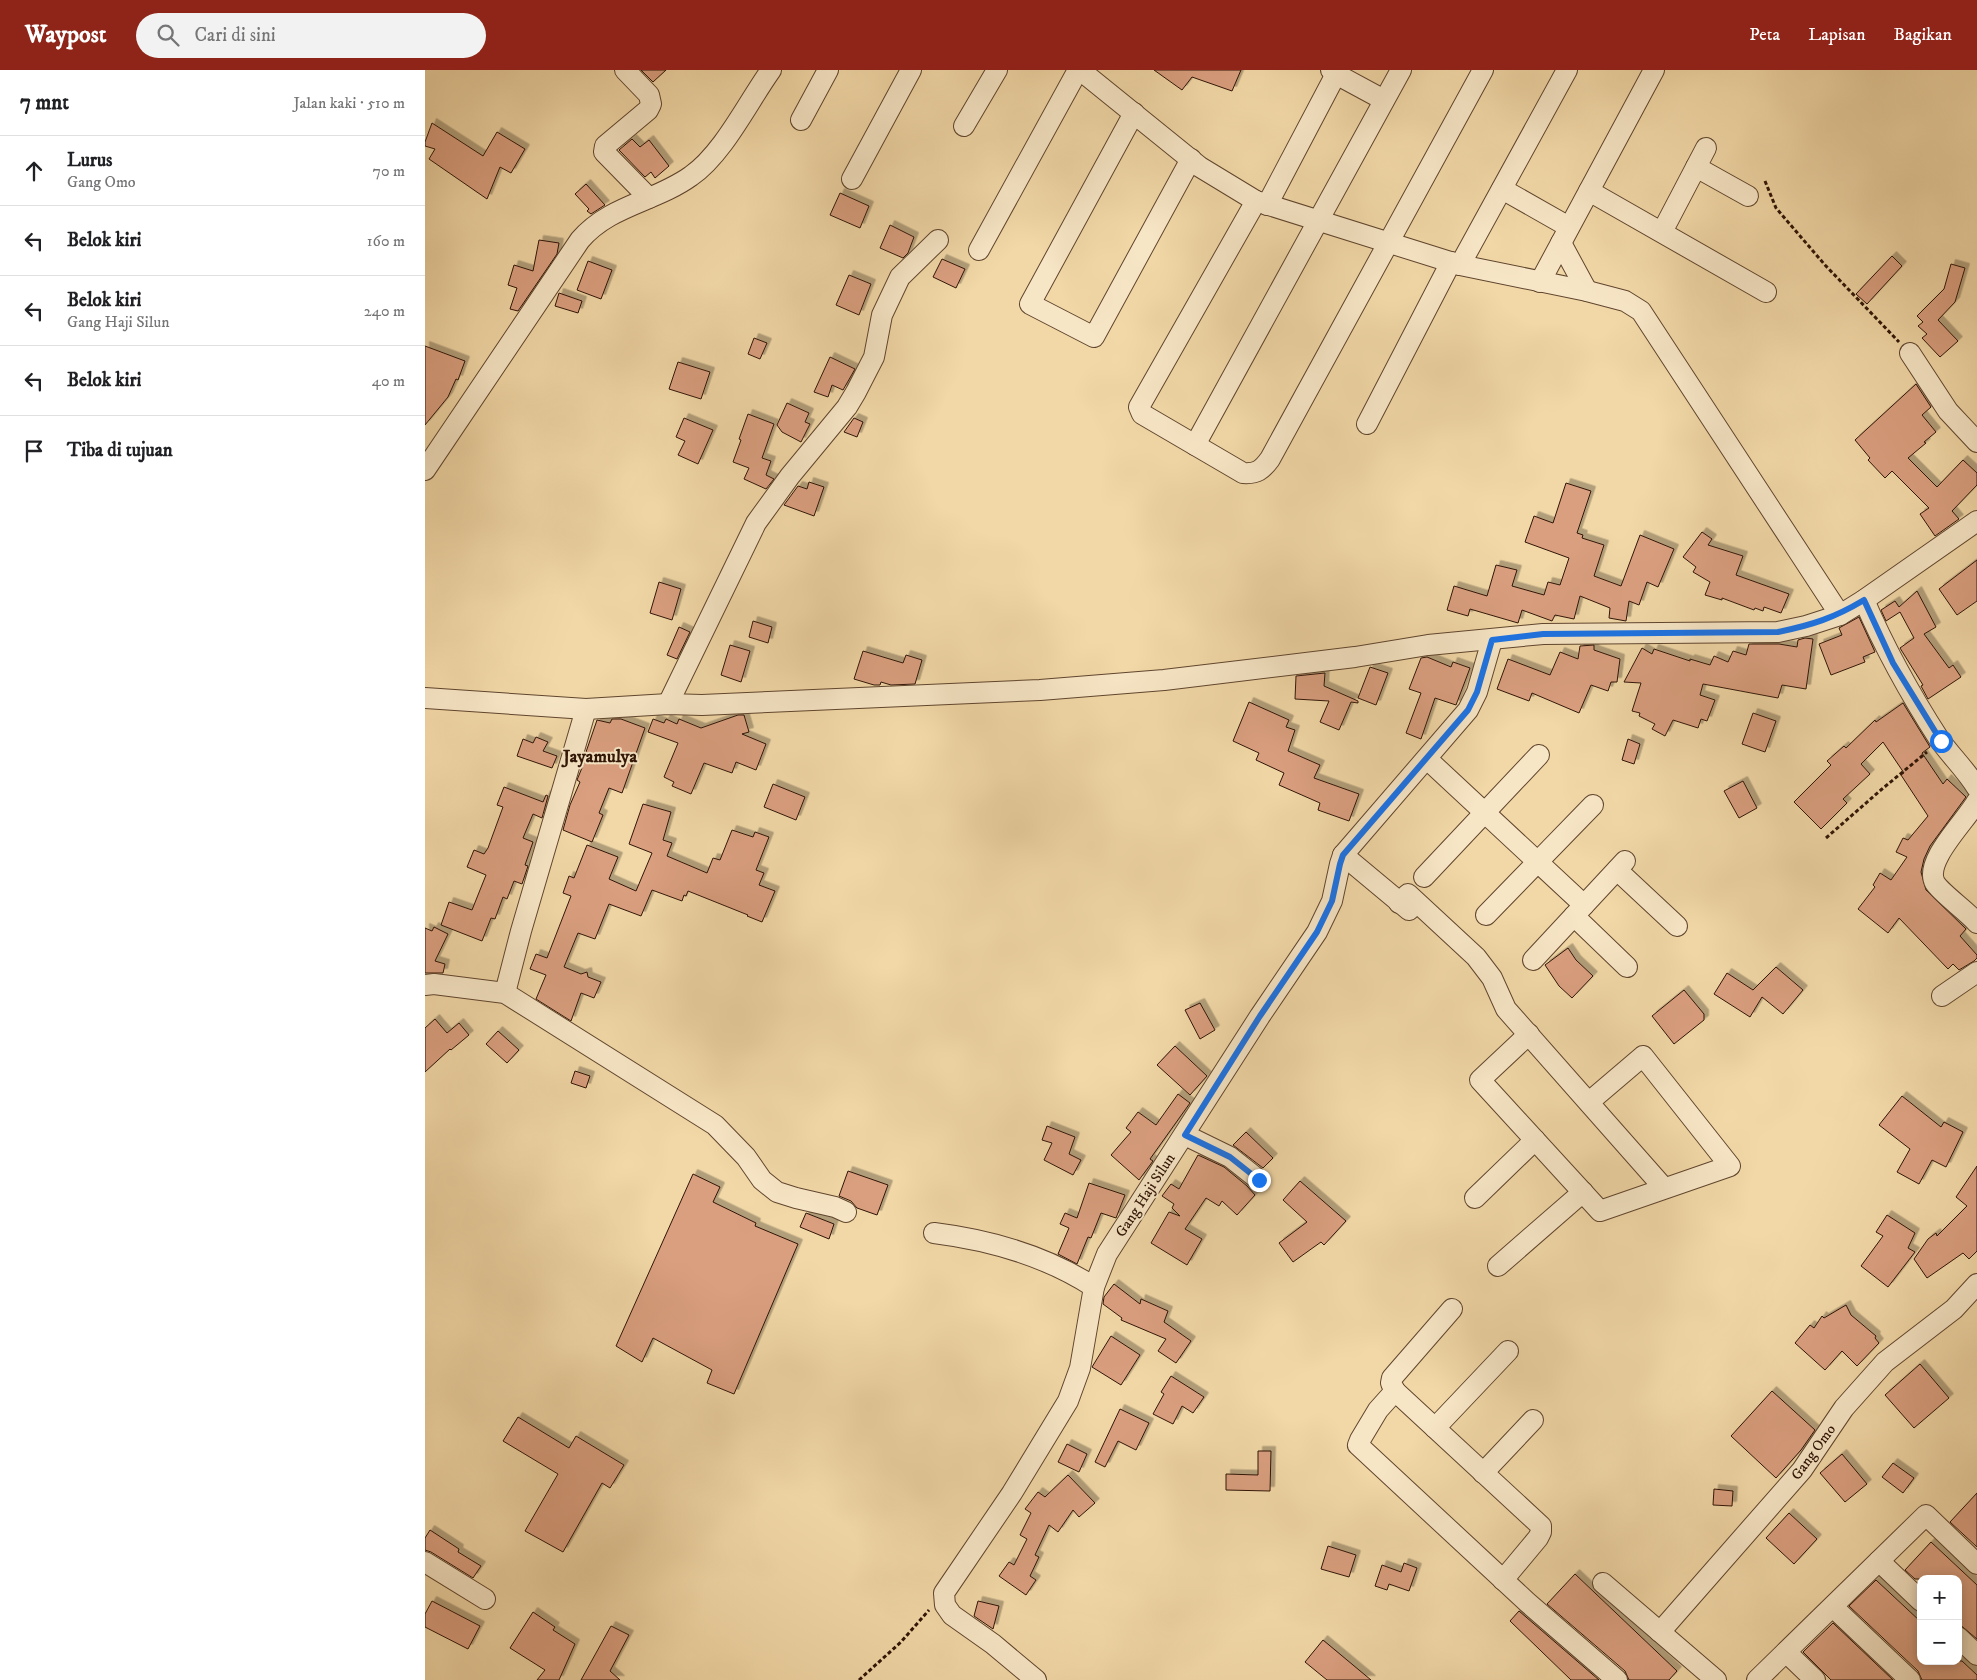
<!DOCTYPE html>
<html lang="id">
<meta charset="utf-8">
<style>
:root{--surface:#fff;--page:#f2f2f2;--text:#202124;--muted:#757577;--line:#e0e0e0;--accent:#8f2418}
body{margin:0;font-family:"IM FELL DW Pica",serif;background:var(--page);color:var(--text)}
.controls{position:absolute;right:15px;bottom:15px;display:grid;overflow:hidden;border-radius:10px;box-shadow:0 2px 12px #0003}
.controls button{width:45px;height:45px;display:grid;place-items:center;padding:0;border:0;border-bottom:1px solid var(--line);background:var(--surface);color:var(--text);font:25px sans-serif}
.stop{position:absolute;width:15px;height:15px;margin:-11px;border:4px solid #1a73e8;border-radius:50%;background:#fff}
.stop.end{background:#1a73e8;border-color:#fff;box-shadow:0 1px 5px #0008}
.list{margin:0;padding:0;list-style:none}
h2{display:flex;justify-content:space-between;align-items:center;height:65px;margin:0;padding:0 20px;font-size:21px}
h2 small{font-size:16px;font-weight:400;color:var(--muted)}
.list li{display:grid;grid-template-columns:32px 1fr auto;gap:15px;align-items:center;box-sizing:border-box;height:70px;padding:0 20px;border-top:1px solid var(--line)}
.list b{display:block;font-size:19px;white-space:nowrap}
.list p{margin:0;font-size:16px;white-space:nowrap;color:var(--muted)}
.list em{font-size:16px;font-style:normal;color:var(--muted)}
.icon{flex:none;width:28px;height:28px;fill:none;stroke:currentColor;stroke-width:2;stroke-linecap:round;stroke-linejoin:round}
.map{position:relative;flex:none;width:1552px;height:1610px;overflow:hidden}
header{display:flex;align-items:center;gap:30px;box-sizing:border-box;height:70px;padding:0 25px;background:var(--accent);color:#fff}
header strong{font-size:24px}
nav{display:flex;gap:28px;margin-inline-start:auto;font-size:18px}
.search{width:350px;height:45px;background:var(--page);display:flex;align-items:center;gap:12px;box-sizing:border-box;padding:0 18px;border-radius:28px;color:var(--muted);font-size:19px}
main{display:flex}
aside{flex:1;background:var(--surface)}
.map>svg:first-child{display:block}
.building{fill:#da9f7f;stroke:#2f1406;filter:url(#shadow)}
.lines{fill:none;stroke-linecap:round;stroke-linejoin:round}
.minor-casing{stroke:#60452e;stroke-width:22}
.path{stroke:#2f1406;stroke-width:3;stroke-dasharray:4 2.5;stroke-linecap:butt}
.minor{stroke:#f7e6c6;stroke-width:20}
.route{stroke:#1a73e8;stroke-width:6}
.labels{text-anchor:middle;stroke-width:4;stroke-linejoin:round;paint-order:stroke}
.street-label{font-size:15px;fill:#2f1406;stroke:#f7e6c6}
.quarter-label{font-size:18px;font-weight:bold;fill:#2f1406;stroke:#f7e6c6}
</style>
<header>
<strong>Waypost</strong>
<div class="search"><svg class="icon" aria-label="search" viewBox="0 0 24 24"><circle cx="10" cy="10" r="6"/><path d="M15 15l6 6"/></svg>Cari di sini</div>
<nav><a>Peta</a><a>Lapisan</a><a>Bagikan</a></nav>
</header>
<main>
<aside>
<h2>7 mnt<small>Jalan kaki · 510 m</small></h2>
<ul class="list">
<li><svg class="icon" aria-label="ahead" viewBox="0 0 24 24"><path d="M12 20V5M6 11l6-6 6 6"/></svg><div><b>Lurus</b><p>Gang Omo</p></div><em>70 m</em></li>
<li><svg class="icon" aria-label="left" viewBox="0 0 24 24"><path d="M17 20v-9H6M10 6l-5 5 5 5"/></svg><div><b>Belok kiri</b></div><em>160 m</em></li>
<li><svg class="icon" aria-label="left" viewBox="0 0 24 24"><path d="M17 20v-9H6M10 6l-5 5 5 5"/></svg><div><b>Belok kiri</b><p>Gang Haji Silun</p></div><em>240 m</em></li>
<li><svg class="icon" aria-label="left" viewBox="0 0 24 24"><path d="M17 20v-9H6M10 6l-5 5 5 5"/></svg><div><b>Belok kiri</b></div><em>40 m</em></li>
<li><svg class="icon" aria-label="arrive" viewBox="0 0 24 24"><path d="M6 21V4h12l-3 4 3 4H6"/></svg><div><b>Tiba di tujuan</b></div></li>
</ul>
</aside>
<div class="map">
<svg width="1552" height="1610" viewBox="0 0 1552 1610">
<defs>
<filter id="shadow"><feDropShadow dx="4.5" dy="-4.5" stdDeviation="0" flood-color="#0004"/></filter>
</defs>
<rect width="100%" height="100%" fill="#f2d8a7"/>
<filter id="stains"><feTurbulence type="fractalNoise" baseFrequency=".004" numOctaves="4"/><feColorMatrix values="0 0 0 0 .2 0 0 0 0 .09 0 0 0 0 .02 0 0 0 .5 -.17"/></filter>
<radialGradient id="worn" r=".72"><stop offset=".6" stop-color="#630" stop-opacity="0"/><stop offset="1" stop-color="#630" stop-opacity=".3"/></radialGradient>
<g class="building">
<polygon points="216,0 241,0 228,12"/>
<polygon points="729,0 816,0 807,21 767,7 757,20"/>
<polygon points="7,53 58,86 72,62 100,79 86,103 75,97 62,129 4,89 10,79 0,76 0,72"/>
<polygon points="207,69 215,77 224,70 244,96 230,108 226,102 220,107 194,80"/>
<polygon points="161,114 180,135 166,144 162,141 164,139 150,124"/>
<polygon points="415,123 444,136 435,158 405,145"/>
<polygon points="465,155 489,167 483,183 478,188 455,178"/>
<polygon points="114,170 134,173 132,184 93,241 85,239 92,218 83,215 89,195 108,201"/>
<polygon points="1467,186 1477,196 1442,234 1431,224"/>
<polygon points="517,189 540,199 531,218 508,207"/>
<polygon points="163,191 187,200 176,229 152,220"/>
<polygon points="1526,194 1540,198 1530,232 1513,250 1533,271 1515,287 1497,268 1502,264 1493,256 1498,252 1492,246 1519,219"/>
<polygon points="424,205 446,214 434,245 411,235"/>
<polygon points="134,223 157,231 153,243 130,236"/>
<polygon points="329,268 342,273 335,289 323,284"/>
<polygon points="0,276 40,291 33,310 31,309 23,327 0,355"/>
<polygon points="405,287 430,299 418,320 407,315 403,327 389,322"/>
<polygon points="253,292 285,302 276,329 244,319"/>
<polygon points="1491,314 1506,337 1497,345 1511,362 1499,372 1501,373 1483,388 1512,417 1538,390 1552,403 1552,415 1527,441 1534,449 1510,466 1495,444 1504,438 1467,401 1460,408 1443,390 1445,388 1430,370"/>
<polygon points="362,333 384,343 380,352 385,354 376,372 357,362 352,355"/>
<polygon points="323,344 349,354 337,388 346,391 341,405 349,409 341,419 319,409 324,398 308,392 316,370 314,369"/>
<polygon points="259,348 288,360 273,394 253,385 260,371 251,367"/>
<polygon points="429,348 438,352 432,367 419,362"/>
<polygon points="384,412 399,417 389,446 359,435 373,416 382,419"/>
<polygon points="1141,413 1166,421 1152,463 1158,465 1157,468 1179,475 1169,506 1196,516 1215,465 1249,479 1233,517 1222,512 1214,535 1204,531 1201,551 1184,548 1185,538 1155,526 1149,549 1130,545 1127,551 1097,540 1093,553 1045,539 1043,546 1022,540 1029,516 1062,526 1071,495 1092,500 1087,516 1119,525 1123,512 1135,515 1144,488 1100,472 1109,446 1128,453"/>
<polygon points="1277,462 1287,469 1283,475 1318,486 1311,505 1364,524 1356,543 1339,537 1338,541 1330,538 1329,540 1297,528 1297,530 1280,525 1285,512 1268,502 1271,497 1258,487"/>
<polygon points="1552,490 1552,531 1532,545 1514,519"/>
<polygon points="234,512 256,519 247,550 225,543"/>
<polygon points="1492,521 1511,557 1499,564 1524,598 1528,595 1536,607 1503,629 1496,616 1498,615 1475,578 1489,568 1475,542 1461,551 1456,540 1470,531 1474,537"/>
<polygon points="1434,547 1450,582 1438,587 1440,592 1406,605 1394,574 1417,565 1414,558"/>
<polygon points="328,551 347,557 343,573 324,567"/>
<polygon points="254,557 265,562 252,589 242,585"/>
<polygon points="1380,568 1388,569 1381,619 1357,615 1353,628 1278,614 1275,625 1290,630 1282,651 1276,649 1273,658 1248,650 1240,666 1227,659 1230,654 1214,646 1215,643 1207,641 1216,613 1199,612 1217,578 1227,584 1229,579 1265,591 1265,589 1285,595 1289,586 1303,592 1308,581 1321,585 1324,574 1354,574 1372,577 1373,570"/>
<polygon points="305,575 325,581 316,612 296,605"/>
<polygon points="1169,575 1169,580 1195,589 1192,612 1186,612 1183,621 1166,615 1154,643 1107,623 1104,631 1072,619 1083,589 1125,605 1135,582 1153,589 1155,576"/>
<polygon points="438,581 478,593 481,585 497,590 490,614 466,615 456,612 455,615 449,615 429,609"/>
<polygon points="1002,587 1026,597 1028,592 1045,598 1031,635 1010,628 996,669 981,663 996,623 984,619 996,588"/>
<polygon points="945,597 963,603 951,635 933,628"/>
<polygon points="900,603 899,616 933,631 933,633 926,632 914,660 895,652 904,631 870,629 871,606"/>
<polygon points="824,632 864,650 861,657 870,660 863,681 895,695 889,708 934,724 924,751 893,740 895,733 854,715 859,703 831,690 834,683 808,671"/>
<polygon points="1478,633 1505,677 1497,683 1518,714 1522,709 1541,727 1505,776 1499,789 1496,802 1501,820 1541,859 1535,866 1552,885 1552,888 1549,891 1534,900 1528,894 1523,899 1474,848 1463,863 1433,839 1450,817 1448,815 1455,803 1466,810 1482,787 1471,782 1478,768 1483,770 1503,746 1476,705 1479,703 1458,672 1436,694 1445,704 1418,729 1422,733 1396,759 1369,732 1406,695 1402,691 1419,676 1421,678 1450,650 1451,652"/>
<polygon points="1328,643 1351,651 1340,682 1317,674"/>
<polygon points="313,645 319,645 324,662 317,664 341,674 331,700 311,692 307,703 279,693 266,724 247,716 249,712 239,707 253,673 223,662 228,649 239,653 241,649 252,654 254,649 276,658"/>
<polygon points="187,649 196,649 220,658 197,723 184,718 174,743 178,745 167,772 138,760 145,735 155,712 152,710 163,683 161,682 172,650 185,653"/>
<polygon points="111,667 123,672 118,681 132,686 127,698 92,686 98,669 108,673"/>
<polygon points="1203,669 1215,674 1209,694 1197,690"/>
<polygon points="1318,711 1332,738 1314,748 1299,721"/>
<polygon points="348,714 380,727 371,750 339,737"/>
<polygon points="79,717 118,732 121,725 123,726 117,748 108,744 98,768 108,772 100,795 103,796 97,814 89,811 82,829 78,827 70,849 66,848 57,871 16,855 24,832 47,840 61,805 42,797 49,780 59,784 63,778 78,737 72,735"/>
<polygon points="218,734 246,742 238,770 247,773 242,786 282,803 288,788 295,790 307,760 328,767 330,762 344,767 331,800 339,803 334,815 350,821 337,852 322,846 323,845 263,821 261,826 259,825 257,831 227,820 216,846 184,834 170,869 153,863 139,897 156,904 162,902 163,907 176,912 169,928 156,923 146,951 111,929 121,905 105,899 111,884 122,888 146,826 138,823 144,806 149,808 162,775 193,787 184,809 211,821 227,783 204,774"/>
<polygon points="9,857 23,864 10,891 20,894 18,903 0,903 0,858 7,861"/>
<polygon points="1143,878 1151,890 1168,906 1147,928 1134,916 1120,895"/>
<polygon points="1351,897 1378,920 1358,944 1337,927 1325,947 1289,924 1302,903 1328,920"/>
<polygon points="1259,920 1279,944 1279,950 1249,974 1227,946"/>
<polygon points="775,933 790,960 775,969 760,940"/>
<polygon points="10,949 22,963 34,953 44,965 26,980 25,979 0,1002 0,958"/>
<polygon points="73,961 94,980 82,993 61,974"/>
<polygon points="750,976 782,1006 765,1025 732,995"/>
<polygon points="150,1001 165,1006 161,1018 146,1013"/>
<polygon points="753,1024 765,1033 725,1089 728,1091 714,1110 686,1085 706,1062 701,1058 713,1042 731,1055"/>
<polygon points="1477,1026 1516,1057 1519,1052 1538,1062 1521,1097 1507,1090 1494,1114 1472,1102 1485,1079 1454,1055"/>
<polygon points="622,1056 650,1067 644,1084 656,1090 648,1105 619,1090 627,1073 617,1070"/>
<polygon points="821,1062 848,1088 838,1098 808,1075"/>
<polygon points="773,1085 799,1097 822,1116 830,1125 812,1145 797,1131 794,1136 781,1128 760,1159 777,1169 762,1195 726,1173 744,1142 755,1146 747,1138 749,1134 737,1126 746,1114 754,1119"/>
<polygon points="1552,1096 1552,1181 1544,1189 1538,1183 1502,1208 1489,1189 1503,1169 1511,1163 1512,1166 1542,1136 1531,1127"/>
<polygon points="423,1101 463,1115 452,1145 432,1138 426,1131 414,1126"/>
<polygon points="268,1104 295,1117 288,1132 331,1153 330,1156 373,1174 309,1324 282,1313 287,1300 228,1268 217,1292 191,1276"/>
<polygon points="875,1111 921,1151 899,1175 896,1172 868,1192 854,1173 882,1152 858,1130"/>
<polygon points="664,1113 700,1125 691,1148 676,1143 666,1168 663,1167 652,1194 633,1184 644,1158 635,1154 640,1143 652,1148"/>
<polygon points="381,1143 409,1154 404,1169 375,1157"/>
<polygon points="1462,1145 1490,1163 1483,1178 1490,1182 1463,1217 1436,1196 1458,1166 1451,1162"/>
<polygon points="689,1214 715,1234 716,1229 743,1241 739,1252 766,1271 751,1293 733,1281 741,1269 696,1250 697,1248 678,1234 679,1227"/>
<polygon points="1421,1235 1426,1245 1451,1266 1450,1268 1454,1273 1432,1296 1417,1281 1400,1300 1370,1273 1385,1255 1389,1258 1397,1246 1399,1248"/>
<polygon points="686,1266 715,1285 696,1315 667,1297"/>
<polygon points="1495,1294 1524,1328 1489,1358 1460,1325"/>
<polygon points="746,1306 779,1327 768,1343 757,1336 748,1354 728,1344 739,1324 736,1322"/>
<polygon points="1347,1321 1390,1360 1376,1380 1351,1408 1306,1366"/>
<polygon points="695,1339 724,1353 711,1380 693,1371 680,1397 670,1392"/>
<polygon points="93,1347 144,1378 151,1366 199,1395 185,1418 177,1413 138,1482 100,1461 133,1404 78,1371"/>
<polygon points="642,1374 662,1384 654,1402 633,1392"/>
<polygon points="833,1381 846,1381 845,1421 801,1420 801,1404 833,1405"/>
<polygon points="1417,1384 1442,1414 1420,1432 1395,1403"/>
<polygon points="1468,1393 1489,1408 1478,1423 1457,1407"/>
<polygon points="643,1405 670,1433 654,1447 648,1440 633,1462 624,1455 610,1485 614,1487 605,1506 611,1510 601,1525 574,1506 584,1492 589,1495 602,1469 595,1465 606,1443 600,1439 613,1422 620,1427"/>
<polygon points="1289,1419 1308,1421 1307,1436 1288,1435"/>
<polygon points="1552,1423 1552,1477 1525,1452"/>
<polygon points="1364,1443 1392,1469 1369,1494 1341,1468"/>
<polygon points="5,1460 34,1479 33,1482 56,1496 48,1508 6,1482 0,1480 0,1468"/>
<polygon points="1506,1472 1552,1515 1552,1569 1533,1553 1533,1509 1490,1509 1480,1500"/>
<polygon points="903,1476 931,1485 924,1507 896,1499"/>
<polygon points="979,1493 992,1498 984,1521 964,1514 962,1520 950,1516 957,1495 976,1502"/>
<polygon points="1150,1504 1252,1601 1244,1610 1204,1610 1200,1601 1122,1534"/>
<polygon points="1451,1510 1496,1552 1496,1591 1537,1591 1552,1605 1552,1610 1497,1610 1493,1601 1424,1536"/>
<polygon points="7,1531 55,1556 43,1579 0,1557 0,1544"/>
<polygon points="553,1531 574,1536 568,1559 549,1546"/>
<polygon points="1094,1541 1174,1610 1146,1610 1085,1551"/>
<polygon points="108,1542 130,1557 128,1560 150,1574 134,1610 112,1610 120,1600 85,1578"/>
<polygon points="1408,1553 1468,1610 1406,1610 1378,1582"/>
<polygon points="186,1556 204,1565 185,1601 195,1610 156,1610"/>
<polygon points="898,1570 946,1610 902,1610 880,1592"/>
</g>
<g class="lines">
<defs>
<g id="minor">
<polyline points="200,0 224,25 226,34 223,40 180,76 179,82 224,128"/>
<polyline points="655,0 775,97 831,131 1035,195 1162,221 1200,231 1216,241 1415,545"/>
<polyline points="906,0 909,3 959,30"/>
<polyline points="709,43 605,234 669,267 766,89"/>
<polyline points="376,50 403,0"/>
<polyline points="539,56 572,0"/>
<polyline points="1271,97 1323,126"/>
<polyline points="427,109 486,0"/>
<polyline points="1077,119 1144,157"/>
<polyline points="1164,121 1341,222"/>
<path d="M 831,131 L 714,337 L 717,344 L 818,403 C 832,404 837,400 845,389 L 1058,0"/>
<polyline points="842,135 911,4"/>
<polyline points="1237,162 1281,78"/>
<polyline points="1136,173 1162,221"/>
<polyline points="554,180 653,0"/>
<polyline points="1035,195 1142,0"/>
<polyline points="1115,212 1229,0"/>
<polyline points="1485,283 1523,341 1552,372"/>
<polyline points="942,354 1026,192"/>
<polyline points="770,375 976,0"/>
<path d="M 0,400 L 155,170 C 185,135 230,132 266,106 C 298,84 323,32 346,0"/>
<path d="M 1439,530 C 1460,579 1485,624 1514,669 C 1526,686 1541,700 1552,718"/>
<polyline points="0,628 161,639 243,634 277,635 615,620 739,610 930,587 1003,575 1118,564 1353,562 1381,556 1415,545 1439,530 1552,451"/>
<polyline points="243,634 331,453 365,406 422,337 431,322 449,287 457,245 475,207 513,170"/>
<polyline points="1002,689 1159,835"/>
<path d="M 1552,731 C 1542,750 1498,791 1510,813 C 1517,824 1542,841 1552,853"/>
<polyline points="918,785 984,840"/>
<polyline points="1192,800 1252,856"/>
<polyline points="999,807 1114,685"/>
<polyline points="974,833 983,824 1051,887 1067,908 1081,939 1239,1118"/>
<polyline points="1061,845 1168,735"/>
<polyline points="1149,846 1202,897"/>
<polyline points="1108,890 1200,791"/>
<polyline points="0,915 9,914 80,923 290,1055 321,1087 337,1110 352,1122 371,1128 410,1137 421,1142"/>
<polyline points="80,923 96,861 161,639"/>
<polyline points="1517,926 1552,902"/>
<polyline points="1104,964 1055,1010 1175,1141 1305,1096 1218,986 1164,1032"/>
<polyline points="760,1065 805,1087 834,1110"/>
<polyline points="1050,1128 1110,1070"/>
<path d="M 509,1163 C 565,1170 621,1186 669,1217"/>
<polyline points="1073,1196 1158,1122"/>
<polyline points="1027,1239 967,1308 966,1313 970,1321 953,1340 935,1370 933,1375 1102,1532 1192,1610"/>
<polyline points="970,1321 1116,1456 1116,1462 1113,1468 1078,1510"/>
<polyline points="1010,1358 1083,1281"/>
<polyline points="1058,1403 1108,1350"/>
<polyline points="1454,1491 1496,1531"/>
<polyline points="0,1492 60,1529"/>
<polyline points="1178,1513 1291,1610"/>
<polyline points="1408,1537 1485,1610"/>
<polyline points="1235,1562 1377,1400 1419,1338 1460,1292 1529,1239 1552,1214"/>
<polyline points="1533,1567 1552,1585"/>
<polyline points="1361,1582 1390,1610"/>
<polyline points="611,1610 568,1574 527,1545 520,1535 519,1523 587,1423 643,1331 655,1298 669,1217 682,1184 835,946 892,862 907,831 915,794 918,785 1043,640 1052,622 1067,570"/>
<polyline points="1332,1610 1501,1445 1552,1494"/>
</g>
</defs>
<use href="#minor" class="minor-casing"/>
<g class="path">
<polyline points="1340,111 1351,138 1400,195 1474,272"/>
<polyline points="1401,768 1457,719 1502,682"/>
<polyline points="434,1610 476,1572 504,1540"/>
</g>
<use href="#minor" class="minor"/>
</g>
<g class="lines">
<path class="route" d="M 834,1110 L 805,1087 L 760,1065 L 835,946 L 892,862 L 907,831 L 915,794 L 918,785 L 1043,640 L 1052,622 L 1067,570 L 1118,564 L 1353,562 C 1387,555 1409,548 1439,530 L 1468,593 L 1516,671"/>
</g>
<g class="labels">
<g class="street-label">
<text transform="translate(720 1125) rotate(-57)" y="5">Gang Haji Silun</text>
<text transform="translate(1388 1382) rotate(-54)" y="5">Gang Omo</text>
</g>
<g class="quarter-label">
<text x="175" y="692">Jayamulya</text>
</g>
</g>
<rect width="100%" height="100%" filter="url(#stains)"/>
<rect width="100%" height="100%" fill="url(#worn)"/>
</svg>
<div class="controls">
<button>+</button>
<button>−</button>
</div>
<div class="stop" style="left:1516px;top:671px"></div>
<div class="stop end" style="left:834px;top:1110px"></div>
</div>
</main>
